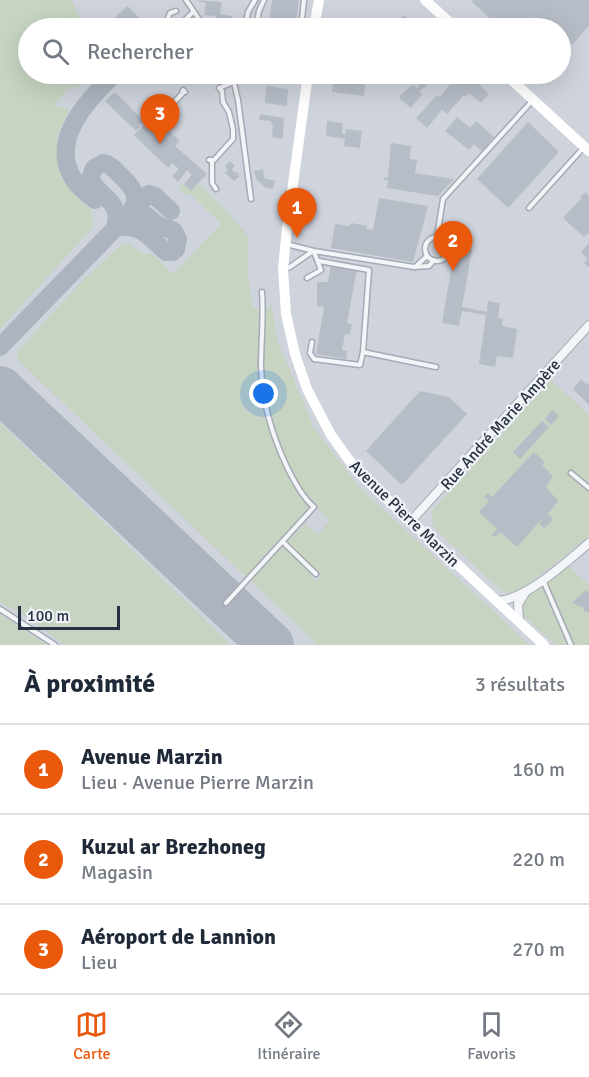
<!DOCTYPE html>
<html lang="fr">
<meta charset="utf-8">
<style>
:root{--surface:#fff;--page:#f6f6f7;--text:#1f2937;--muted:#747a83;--line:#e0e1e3;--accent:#ea580c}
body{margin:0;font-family:Signika,sans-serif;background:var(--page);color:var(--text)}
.scale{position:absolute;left:18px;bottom:15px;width:102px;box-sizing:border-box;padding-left:6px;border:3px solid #283142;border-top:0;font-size:16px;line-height:21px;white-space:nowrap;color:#283142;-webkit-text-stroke:4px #f0f3f7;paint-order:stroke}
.you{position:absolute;left:264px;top:394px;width:21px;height:21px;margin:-15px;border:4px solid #fff;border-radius:50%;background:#1a73e8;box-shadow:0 0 0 9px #1a73e833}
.badge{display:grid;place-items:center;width:39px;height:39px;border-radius:50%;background:var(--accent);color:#fff;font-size:20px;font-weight:700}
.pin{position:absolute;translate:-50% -50px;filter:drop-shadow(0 2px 3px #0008)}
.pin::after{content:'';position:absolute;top:32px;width:21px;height:18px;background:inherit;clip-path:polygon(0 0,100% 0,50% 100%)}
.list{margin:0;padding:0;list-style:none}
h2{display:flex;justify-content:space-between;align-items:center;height:78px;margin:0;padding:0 24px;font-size:26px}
h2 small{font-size:20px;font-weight:400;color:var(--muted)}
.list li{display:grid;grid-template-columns:39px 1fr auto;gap:18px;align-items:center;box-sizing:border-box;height:90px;padding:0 24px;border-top:2px solid var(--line)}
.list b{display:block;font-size:22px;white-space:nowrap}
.list p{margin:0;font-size:20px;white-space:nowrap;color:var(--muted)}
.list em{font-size:20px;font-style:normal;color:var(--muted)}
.icon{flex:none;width:33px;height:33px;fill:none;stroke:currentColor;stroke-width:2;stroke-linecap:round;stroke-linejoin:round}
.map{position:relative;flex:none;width:589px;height:645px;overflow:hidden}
.search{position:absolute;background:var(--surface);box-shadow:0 6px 24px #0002;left:18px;right:18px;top:18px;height:66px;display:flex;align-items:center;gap:15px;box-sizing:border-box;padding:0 21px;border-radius:33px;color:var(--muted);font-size:22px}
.sheet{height:348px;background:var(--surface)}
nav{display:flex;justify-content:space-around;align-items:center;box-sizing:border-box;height:84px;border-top:2px solid var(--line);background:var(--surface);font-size:16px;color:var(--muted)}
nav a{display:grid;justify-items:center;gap:3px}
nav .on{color:var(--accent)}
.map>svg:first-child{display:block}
.built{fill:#ced3dc;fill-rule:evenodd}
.green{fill:#c6d4c1}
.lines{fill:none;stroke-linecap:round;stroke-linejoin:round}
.taxiway{stroke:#acb4bf;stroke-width:18}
.runway{stroke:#acb4bf;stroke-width:46}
.building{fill:#b7bdc7}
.lane-casing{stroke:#a5abb4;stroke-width:7}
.street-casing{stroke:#a5abb4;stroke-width:10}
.lane{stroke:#f3f5f8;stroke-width:4}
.street{stroke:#f3f5f8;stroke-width:8}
.secondary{stroke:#fff;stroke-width:10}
.labels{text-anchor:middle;stroke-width:4.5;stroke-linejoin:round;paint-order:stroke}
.street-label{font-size:16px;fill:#283142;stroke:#f0f3f7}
</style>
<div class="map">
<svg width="589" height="645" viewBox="0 0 589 645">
<rect width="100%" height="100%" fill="#e0e4ea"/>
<path class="built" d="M 0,0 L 589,0 L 589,645 L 0,645 ZM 28,28 L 560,28 L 560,74 L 28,74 Z"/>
<g class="green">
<path d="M 0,0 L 72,0 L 84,28 L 28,28 L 28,74 L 90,74 L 79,86 L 66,90 L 55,105 L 69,109 C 65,118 60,127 58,136 C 53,170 68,189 91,210 L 93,227 L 0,329 Z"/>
<path d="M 184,184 L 192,191 L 199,184 L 231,216 L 249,237 C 246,262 248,283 253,307 L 261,312 C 261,338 259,364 261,390 C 264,433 287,475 312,508 L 247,578 L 17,359 L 18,351 L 85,278 L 122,244 L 129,244 L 146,255 L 150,252 L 173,274 L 221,224 L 189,193 L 186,195 L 179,189 Z"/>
<path d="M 271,305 L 278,342 L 314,428 L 361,489 L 530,645 L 318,645 L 250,580 L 283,545 L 315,575 L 313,578 L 317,581 L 322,575 L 319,573 L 318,574 L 287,544 L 289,540 L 304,524 L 318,534 L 330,520 C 295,490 273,444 266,398 C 261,370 264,338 265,310 Z"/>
<polygon points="551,380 589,415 589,536 515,595 502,591 433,527 432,511"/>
<polygon points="0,423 231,645 64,645 27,617 0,602"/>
<polygon points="568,566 589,585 589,645 556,645 523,615 522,604 524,599"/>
<polygon points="0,614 47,645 0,645"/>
</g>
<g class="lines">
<g class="taxiway">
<path d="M 95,200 C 88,194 79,188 74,180 C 48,139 88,101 114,74"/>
<polyline points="131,211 149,194 155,196 171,211"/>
<path d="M 115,228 C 140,222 149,237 166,252 L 173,252 L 176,249 L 178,239 L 174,231 C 170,229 165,228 160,226 C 146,219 149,209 128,215"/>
<path d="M 0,347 L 128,215 C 143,196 132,187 118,173 C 113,168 110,164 103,163 L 94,168 L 90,179 C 100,198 123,201 115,228"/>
</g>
<polyline class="runway" points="0,389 271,645"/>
</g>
<g class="building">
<polygon points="196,0 222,2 220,14 232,16 230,28 215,28 216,16 204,15 206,3"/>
<polygon points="272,0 299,0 295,28 268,28"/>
<polygon points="473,0 589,0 589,26 572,45 561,39 561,28 501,28 472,2"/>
<polygon points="127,6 142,20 134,28 104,28"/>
<polygon points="404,15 415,25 421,28 392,28"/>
<polygon points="166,74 180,74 173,81"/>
<polygon points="334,74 366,74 364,96 332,92"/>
<polygon points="412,74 426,74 420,80 427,86 419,91 422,94 411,108 400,99 400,96 412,85 417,88 420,85 409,77"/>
<polygon points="463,74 469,74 489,94 481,103 469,93 465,97 464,95 447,114 442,110 427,128 416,118 437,95 440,97 449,85"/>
<polygon points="266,86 288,89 287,106 265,103"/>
<polygon points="115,92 143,120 147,122 151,118 165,133 168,130 180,141 175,146 207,174 191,191 184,184 192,175 187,170 178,182 172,176 179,169 172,163 168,168 134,135 144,125 143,123 138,125 140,127 136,131 105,101"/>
<polygon points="260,114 284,118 283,139 272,137 273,126 270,121 259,120"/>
<polygon points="457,117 470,128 476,121 494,137 482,151 474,144 469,150 445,131"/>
<polygon points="327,121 343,123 342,134 345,134 346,129 362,131 360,148 344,146 345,139 326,136"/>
<polygon points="528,122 559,152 508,208 477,179"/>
<polygon points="391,143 411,146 410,159 417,160 415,173 454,179 438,196 387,188 388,180 384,180 385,177 388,178"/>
<polygon points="230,161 235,166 232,169 233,171 239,174 239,177 234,181 225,173 228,170 225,166"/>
<polygon points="263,169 264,178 275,181 273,189 265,187 257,180 254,171"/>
<polygon points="585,192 589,196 589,235 587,233 584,237 563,218 582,198 580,197"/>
<polygon points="379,198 428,206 413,262 331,248 335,224 350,226 351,223 367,226 366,229 373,230"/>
<polygon points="589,243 589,268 584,263 587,259 581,252"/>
<polygon points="455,247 472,250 462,307 487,312 488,301 500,303 498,318 503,319 502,326 517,329 513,358 497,356 495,367 479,364 486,315 462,311 459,326 442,323"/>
<polygon points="331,264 357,268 347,323 352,324 350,335 345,334 342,350 347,351 346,359 316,354 324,307 317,306 317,282 328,282"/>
<polygon points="581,379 587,385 589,383 589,405 573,389"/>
<polygon points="420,391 449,397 467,414 402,485 366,451"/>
<polygon points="552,410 559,416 551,425 545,419"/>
<polygon points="542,421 549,427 520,459 513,452"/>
<polygon points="534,452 545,462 542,465 553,476 546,487 558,501 548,514 553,519 548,525 544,528 539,524 542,521 541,520 517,547 500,532 495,537 491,535 497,529 479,512 489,501 484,497 488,493 492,497"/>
<polygon points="586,590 589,593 589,613 583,610 584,608 572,603"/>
</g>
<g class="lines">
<defs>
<g id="lane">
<polyline points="186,0 205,28"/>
<polyline points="168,18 170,13 176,11"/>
<polyline points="184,21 193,12"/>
<polyline points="245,28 248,12 255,0"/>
<polyline points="256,28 259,11 264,0"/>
<polyline points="301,28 304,0"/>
<polyline points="232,74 238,100 251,199"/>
<polyline points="277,74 288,75 293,74"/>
<polyline points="193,78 196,80"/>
<polyline points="165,119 164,113 182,94 183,90 185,92"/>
<polyline points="209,160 214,160 233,139 233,129 229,112 223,102 222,91 219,88 234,82"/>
<polyline points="212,160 212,183 216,189"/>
<polyline points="529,208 584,147"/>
<circle cx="437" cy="249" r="12"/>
<polyline points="437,237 443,199 532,101"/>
<polyline points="286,244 314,251 414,267 429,266 434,260"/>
<polyline points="319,261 369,270 363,352"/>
<polyline points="415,267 427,256"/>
<polyline points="284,269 290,267 313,251"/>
<polyline points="307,278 321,270 314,252"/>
<polyline points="312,342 310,353 314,359 360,365 363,352 436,367"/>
<polyline points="571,473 589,488"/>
<polyline points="283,542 316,574"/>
<polyline points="543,580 571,645"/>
<path d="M 226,603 L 314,507 C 302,497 295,482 288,469 C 272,436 262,403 261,366 C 261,341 264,317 262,292"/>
<polyline points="0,609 55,645"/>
</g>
<g id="street">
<polyline points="410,522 589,325"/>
<path d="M 497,601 C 526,600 566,562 589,543"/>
<polyline points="519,621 518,604 525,593"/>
</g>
</defs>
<use href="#lane" class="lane-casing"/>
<use href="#street" class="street-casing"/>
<use href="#lane" class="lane"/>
<use href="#street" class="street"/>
<g class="secondary">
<polyline points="425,0 456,28"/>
<polyline points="314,28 319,0"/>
<polyline points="308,74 287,228 283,269 286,314 295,354 307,389 331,435 357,471 544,645"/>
<polyline points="505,74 589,151"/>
</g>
</g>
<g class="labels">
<g class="street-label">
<text transform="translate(500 424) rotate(-48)" y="6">Rue André Marie Ampère</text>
<text transform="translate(405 513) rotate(44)" y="6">Avenue Pierre Marzin</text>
</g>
</g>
</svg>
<div class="scale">100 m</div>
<div class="you"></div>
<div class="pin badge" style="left:297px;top:238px">1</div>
<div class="pin badge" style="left:453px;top:271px">2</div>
<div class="pin badge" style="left:160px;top:144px">3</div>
<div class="search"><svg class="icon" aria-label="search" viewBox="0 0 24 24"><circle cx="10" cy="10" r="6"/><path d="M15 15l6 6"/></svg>Rechercher</div>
</div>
<section class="sheet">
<h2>À proximité<small>3 résultats</small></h2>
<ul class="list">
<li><span class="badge">1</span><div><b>Avenue Marzin</b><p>Lieu · Avenue Pierre Marzin</p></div><em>160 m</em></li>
<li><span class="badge">2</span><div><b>Kuzul ar Brezhoneg</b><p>Magasin</p></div><em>220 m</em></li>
<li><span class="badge">3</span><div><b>Aéroport de Lannion</b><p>Lieu</p></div><em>270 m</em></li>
</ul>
</section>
<nav>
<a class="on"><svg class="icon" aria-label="map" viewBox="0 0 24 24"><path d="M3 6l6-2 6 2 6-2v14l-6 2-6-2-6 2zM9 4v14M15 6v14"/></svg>Carte</a>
<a><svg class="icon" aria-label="directions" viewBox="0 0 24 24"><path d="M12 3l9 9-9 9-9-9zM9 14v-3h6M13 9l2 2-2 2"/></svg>Itinéraire</a>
<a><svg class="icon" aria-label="saved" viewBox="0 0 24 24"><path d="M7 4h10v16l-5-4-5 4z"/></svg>Favoris</a>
</nav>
